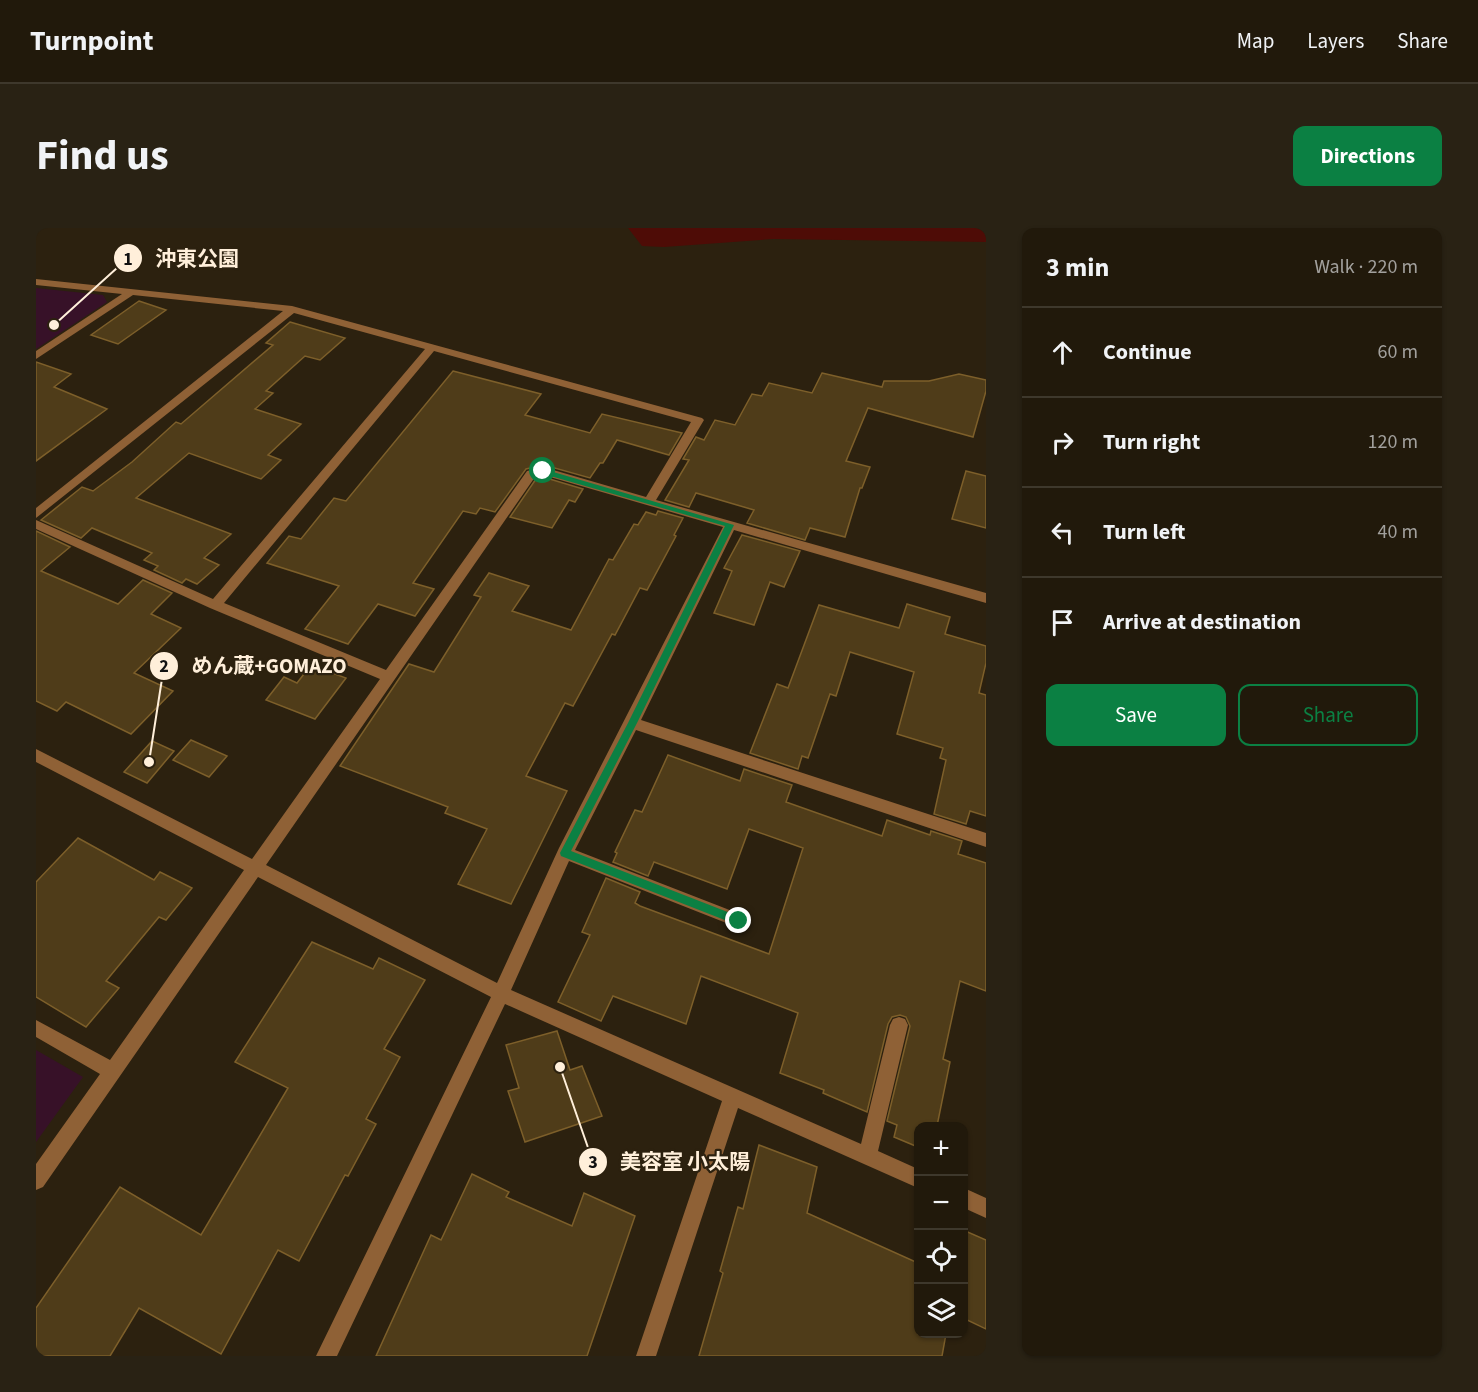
<!DOCTYPE html>
<meta charset="utf-8">
<style>
:root{--surface:#21190b;--page:#292214;--text:#f1f3f6;--muted:#a2a09d;--line:#3e382c;--accent:#0b8043}
body{margin:0;font-family:"Source Sans 3","Noto Sans JP",sans-serif;background:var(--page);color:var(--text)}
.controls{position:absolute;right:18px;bottom:18px;display:grid;overflow:hidden;border-radius:12px;box-shadow:0 2px 4px #0004}
.controls button{width:54px;height:54px;display:grid;place-items:center;padding:0;border:0;border-bottom:2px solid var(--line);background:var(--surface);color:var(--text);font:30px sans-serif}
.stop{position:absolute;width:18px;height:18px;margin:-14px;border:4px solid #0b8043;border-radius:50%;background:#fff}
.stop.end{background:#0b8043;border-color:#fff;box-shadow:0 2px 6px #0008}
.list{margin:0;padding:0;list-style:none}
h2{display:flex;justify-content:space-between;align-items:center;height:78px;margin:0;padding:0 24px;font-size:26px}
h2 small{font-size:20px;font-weight:400;color:var(--muted)}
.list li{display:grid;grid-template-columns:39px 1fr auto;gap:18px;align-items:center;box-sizing:border-box;height:90px;padding:0 24px;border-top:2px solid var(--line)}
.list b{display:block;font-size:22px;white-space:nowrap}
.list em{font-size:20px;font-style:normal;color:var(--muted)}
.actions{display:flex;gap:12px;padding:18px 24px}
.actions a{flex:1;padding:14px 0;border:2px solid var(--accent);border-radius:12px;text-align:center;font-size:21px;color:var(--accent)}
.actions .main{background:var(--accent);color:#fff}
.icon{flex:none;width:33px;height:33px;fill:none;stroke:currentColor;stroke-width:2;stroke-linecap:round;stroke-linejoin:round}
.map{position:relative;flex:none;width:950px;height:1128px;overflow:hidden;border-radius:12px}
header{display:flex;align-items:center;gap:36px;box-sizing:border-box;height:84px;padding:0 30px;background:var(--surface);border-bottom:2px solid var(--line)}
header strong{font-size:28px}
nav{display:flex;gap:33px;margin-inline-start:auto;font-size:21px}
.intro{display:flex;align-items:center;justify-content:space-between;box-sizing:border-box;height:144px;padding:0 36px}
h1{margin:0;font-size:42px}
.button{padding:15px 27px;border-radius:12px;background:var(--accent);color:#fff;font-size:21px;font-weight:700}
main{display:flex;gap:36px;padding:0 36px}
aside{flex:1;background:var(--surface);border-radius:12px;box-shadow:0 2px 4px #0004}
.map>svg:first-child{display:block}
.green{fill:#371128}
.water{fill:#4e0c06}
.building{fill:#4f3c19;stroke:#7d5f2a;stroke-width:1.5}
.lines{fill:none;stroke-linecap:round;stroke-linejoin:round}
.minor{fill:#8f6136;fill-rule:evenodd}
.route{fill:#0b8043}
.leader{fill:none;stroke:#ffefda;stroke-width:2}
.callout-dot{fill:#ffefda;stroke:#2c210f;stroke-width:2}
.mark-label{font-size:18px;text-anchor:middle;font-weight:bold;fill:#111}
.callout-label{font-size:21px;text-anchor:middle;font-weight:bold;fill:#ffefda;stroke:#2c210f;stroke-width:4.5;stroke-linejoin:round;paint-order:stroke}
</style>
<header>
<strong>Turnpoint</strong>
<nav><a>Map</a><a>Layers</a><a>Share</a></nav>
</header>
<div class="intro"><h1>Find us</h1><a class="button">Directions</a></div>
<main>
<div class="map">
<svg width="950" height="1128" viewBox="0 0 950 1128">
<rect width="100%" height="100%" fill="#2c210f"/>
<g class="green">
<polygon points="0,60 67,67 71,74 0,121"/>
<polygon points="0,822 47,849 0,914"/>
</g>
<polygon class="water" points="592,0 950,0 950,14 737,11 628,19 606,18"/>
<g class="building">
<polygon points="103,73 130,82 82,116 55,107"/>
<polygon points="254,94 309,110 284,132 269,128 230,163 237,165 219,181 265,196 232,227 245,232 225,251 153,225 100,270 195,306 168,330 183,337 161,356 150,351 146,355 118,342 122,338 108,332 116,325 56,300 45,310 5,292 46,259 57,263 96,234 140,194 145,196 237,117 230,115"/>
<polygon points="0,134 35,146 18,159 71,181 0,233"/>
<polygon points="417,143 505,166 489,187 554,205 566,186 646,205 633,227 581,212 567,235 564,235 554,250 508,237 490,241 459,284 444,280 440,286 427,283 377,355 398,361 379,388 342,376 312,416 269,401 303,358 231,335 253,308 265,311 298,270 310,273"/>
<polygon points="786,145 846,159 848,153 893,153 923,146 950,152 950,163 937,209 832,180 810,233 834,239 826,260 824,260 809,309 774,300 769,312 711,295 718,282 660,265 653,279 629,272 653,232 647,231 660,209 668,212 679,192 699,197 716,166 726,168 733,155 776,165"/>
<polygon points="930,243 950,248 950,300 916,291"/>
<polygon points="507,249 547,261 539,274 533,272 516,300 474,289 500,251"/>
<polygon points="622,283 647,290 638,307 640,308 611,362 604,360 579,407 576,406 537,478 529,475 490,548 531,563 475,676 422,656 451,601 409,585 412,579 304,538 373,436 398,444 445,369 438,367 453,345 493,358 476,383 535,402 573,331 577,332 598,296 602,297 610,284 620,287"/>
<polygon points="0,303 34,319 5,343 82,376 107,352 136,365 115,386 145,400 98,445 137,463 95,506 30,474 21,483 0,473"/>
<polygon points="706,307 764,323 748,359 734,354 718,397 678,385 696,343 688,340"/>
<polygon points="871,376 914,389 909,406 950,418 950,435 943,465 950,467 950,588 934,583 930,596 898,586 910,532 904,530 907,520 861,506 878,444 814,424 800,468 794,466 772,530 766,528 762,541 714,525 741,456 752,460 783,377 863,400"/>
<polygon points="275,437 310,450 279,491 230,472 248,449 261,455"/>
<polygon points="155,512 191,528 173,549 137,532"/>
<polygon points="116,513 138,523 111,555 88,544"/>
<polygon points="632,527 704,553 708,541 756,557 750,574 846,608 851,592 894,607 895,603 926,613 922,626 950,635 950,763 924,753 907,831 914,834 901,898 882,898 882,919 858,909 861,897 851,893 874,798 870,789 864,787 856,789 852,796 831,884 787,865 788,862 744,845 762,785 665,748 650,796 577,768 565,793 522,774 554,707 546,704 570,650 604,664 599,675 604,678 733,726 767,620 713,601 691,661 618,634 612,648 577,634 581,625 579,624 599,582 606,584"/>
<polygon points="42,610 118,652 124,644 156,660 130,692 123,689 70,753 83,760 50,799 0,769 0,654"/>
<polygon points="276,714 337,741 343,730 389,752 348,821 364,829 330,891 340,896 312,948 309,947 263,1033 242,1022 185,1126 103,1080 74,1128 0,1128 0,1080 84,959 165,1007 252,860 199,834"/>
<polygon points="521,803 534,842 546,838 566,888 489,914 472,863 483,860 470,817"/>
<polygon points="723,917 781,939 771,985 882,1035 882,1106 910,1106 906,1128 663,1128 687,1045 684,1043 702,979 707,981"/>
<polygon points="436,946 473,964 470,969 536,998 548,965 599,988 551,1128 340,1128 395,1007 405,1012"/>
<polygon points="927,1002 950,1012 950,1101 927,1090"/>
</g>
<g class="lines">
<g class="minor">
<path d="M 0,51 L 256,78 L 666,190 L 668,192 L 620,272 L 950,365 L 950,375 L 698,302 L 605,492 L 950,605 L 950,619 L 600,502 L 539,622 L 709,688 L 711,693 L 709,698 L 703,700 L 533,633 L 475,762 L 825,916 L 854,797 L 857,791 L 863,789 L 869,791 L 872,797 L 842,923 L 882,941 L 882,960 L 702,880 L 620,1128 L 600,1128 L 686,873 L 469,776 L 301,1128 L 280,1128 L 455,769 L 222,649 L 7,959 L 0,962 L 0,936 L 64,846 L 0,809 L 0,792 L 74,832 L 208,642 L 0,534 L 0,521 L 216,631 L 344,451 L 174,380 L 0,301 L 0,292 L 177,371 L 389,121 L 258,85 L 0,290 L 0,280 L 247,83 L 97,67 L 0,131 L 0,123 L 86,66 L 0,57 ZM 398,123 L 655,194 L 610,269 L 507,239 L 491,243 L 350,442 L 188,375 ZM 507,247 L 687,299 L 523,620 L 461,755 L 230,637 L 499,249 Z"/>
<polygon points="928,960 950,970 950,990 928,980"/>
</g>
</g>
<polygon class="route" points="507,241 698,297 601,495 535,623 707,690 707,696 699,696 525,628 524,625 592,495 689,298 504,245 504,241"/>
<path class="leader" d="M18 97L92 30M113 534L128 438M524 839L557 934"/>
<g class="callout-dot">
<circle cx="18" cy="97" r="6"/>
<circle cx="113" cy="534" r="6"/>
<circle cx="524" cy="839" r="6"/>
<circle cx="92" cy="30" r="15"/>
<circle cx="128" cy="438" r="15"/>
<circle cx="557" cy="934" r="15"/>
</g>
<g class="mark-label">
<text x="92" y="37">1</text>
<text x="128" y="444">2</text>
<text x="557" y="940">3</text>
</g>
<g class="callout-label">
<text x="161" y="38">沖東公園</text>
<text x="233" y="445">めん蔵+GOMAZO</text>
<text x="649" y="941">美容室 小太陽</text>
</g>
</svg>
<div class="controls">
<button>+</button>
<button>−</button>
<button><svg class="icon" aria-label="locate" viewBox="0 0 24 24"><circle cx="12" cy="12" r="6"/><path d="M12 2v4M12 18v4M2 12h4M18 12h4"/></svg></button>
<button><svg class="icon" aria-label="layers" viewBox="0 0 24 24"><path d="M12 4l9 5-9 5-9-5zM3 14l9 5 9-5"/></svg></button>
</div>
<div class="stop" style="left:507px;top:243px"></div>
<div class="stop end" style="left:703px;top:693px"></div>
</div>
<aside>
<h2>3 min<small>Walk · 220 m</small></h2>
<ul class="list">
<li><svg class="icon" aria-label="ahead" viewBox="0 0 24 24"><path d="M12 20V5M6 11l6-6 6 6"/></svg><div><b>Continue</b></div><em>60 m</em></li>
<li><svg class="icon" aria-label="right" viewBox="0 0 24 24"><path d="M7 20v-9h11M14 6l5 5-5 5"/></svg><div><b>Turn right</b></div><em>120 m</em></li>
<li><svg class="icon" aria-label="left" viewBox="0 0 24 24"><path d="M17 20v-9H6M10 6l-5 5 5 5"/></svg><div><b>Turn left</b></div><em>40 m</em></li>
<li><svg class="icon" aria-label="arrive" viewBox="0 0 24 24"><path d="M6 21V4h12l-3 4 3 4H6"/></svg><div><b>Arrive at destination</b></div></li>
</ul>
<div class="actions"><a class="main">Save</a><a>Share</a></div>
</aside>
</main>
